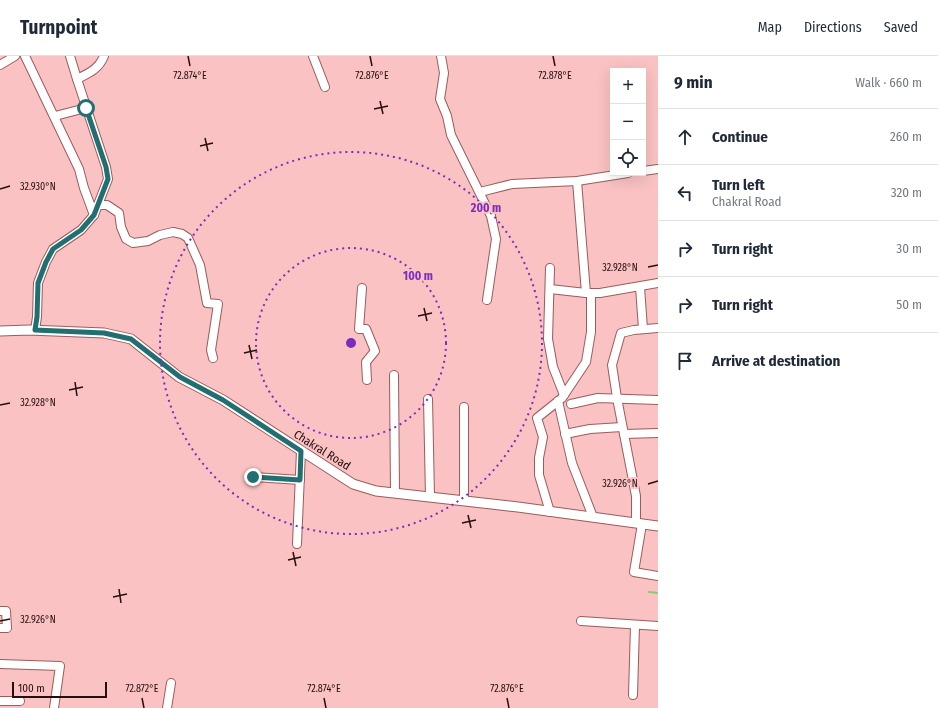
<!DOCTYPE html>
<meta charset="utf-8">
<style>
:root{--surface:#fff;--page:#f2f2f3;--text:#1f2937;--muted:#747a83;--line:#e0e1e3}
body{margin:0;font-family:"Fira Sans Condensed",sans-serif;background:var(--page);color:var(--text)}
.controls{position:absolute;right:12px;top:12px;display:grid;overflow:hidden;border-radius:0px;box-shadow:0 4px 16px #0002}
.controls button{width:36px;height:36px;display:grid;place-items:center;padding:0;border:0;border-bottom:1px solid var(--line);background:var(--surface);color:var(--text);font:20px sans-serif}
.scale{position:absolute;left:12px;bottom:10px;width:95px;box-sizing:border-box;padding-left:4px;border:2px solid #260e0f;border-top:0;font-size:11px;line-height:14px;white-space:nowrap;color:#260e0f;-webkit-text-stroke:3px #fac2c2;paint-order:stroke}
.stop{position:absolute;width:12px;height:12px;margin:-9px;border:3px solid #226e71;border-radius:50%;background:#fff}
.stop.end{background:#226e71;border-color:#fff;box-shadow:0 1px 4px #0008}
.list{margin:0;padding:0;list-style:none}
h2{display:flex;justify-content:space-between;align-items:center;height:52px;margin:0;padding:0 16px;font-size:17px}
h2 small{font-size:13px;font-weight:400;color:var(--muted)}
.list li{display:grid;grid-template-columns:26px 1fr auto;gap:12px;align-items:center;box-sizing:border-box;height:56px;padding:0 16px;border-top:1px solid var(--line)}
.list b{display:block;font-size:15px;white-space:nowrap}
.list p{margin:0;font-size:13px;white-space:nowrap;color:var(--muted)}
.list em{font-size:13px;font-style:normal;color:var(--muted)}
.icon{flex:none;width:22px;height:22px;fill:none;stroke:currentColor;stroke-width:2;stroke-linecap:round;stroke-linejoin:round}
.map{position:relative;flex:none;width:658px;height:652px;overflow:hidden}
header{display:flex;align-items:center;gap:24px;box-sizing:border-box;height:56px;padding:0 20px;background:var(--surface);border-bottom:1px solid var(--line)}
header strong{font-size:19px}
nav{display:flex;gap:22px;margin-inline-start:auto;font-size:14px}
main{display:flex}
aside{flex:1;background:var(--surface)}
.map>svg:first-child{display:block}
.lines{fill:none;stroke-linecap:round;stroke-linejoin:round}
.stream{stroke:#85d06d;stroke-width:2}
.minor-casing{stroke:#995c5d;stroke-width:10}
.tertiary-casing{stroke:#995c5d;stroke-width:11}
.minor{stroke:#fff;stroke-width:8}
.tertiary{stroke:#fff;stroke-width:9}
.route{stroke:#226e71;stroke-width:5}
.ticks{fill:none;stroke:#260e0f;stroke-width:1.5}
.ring{fill:none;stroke:#7b2cbf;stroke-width:2;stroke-dasharray:2 4}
.labels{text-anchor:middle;stroke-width:4;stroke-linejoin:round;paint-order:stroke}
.street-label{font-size:12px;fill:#260e0f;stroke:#fac2c2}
.ticks-label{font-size:10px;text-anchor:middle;fill:#260e0f;stroke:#fac2c2;stroke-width:4;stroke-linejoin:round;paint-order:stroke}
.centre{fill:#7b2cbf;stroke:#fac2c2;stroke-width:2}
.ring-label{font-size:12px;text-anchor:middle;font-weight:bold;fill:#7b2cbf;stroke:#fac2c2;stroke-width:4;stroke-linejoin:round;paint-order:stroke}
</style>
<header>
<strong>Turnpoint</strong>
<nav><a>Map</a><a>Directions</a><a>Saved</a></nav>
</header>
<main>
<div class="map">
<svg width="658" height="652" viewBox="0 0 658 652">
<rect width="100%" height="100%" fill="#fac2c2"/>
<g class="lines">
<polyline class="stream" points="649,536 658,537"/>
<defs>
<g id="minor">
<polyline points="25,0 79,113 84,132 94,159"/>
<polyline points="313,0 325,31"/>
<polyline points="441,0 444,17 440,43 447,60 451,79 491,160 496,183 487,244"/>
<polyline points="0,9 15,0"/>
<path d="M 77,23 C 89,17 99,13 104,0"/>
<polyline points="55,60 86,52"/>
<polyline points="643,115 658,113"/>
<polyline points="577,125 586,237"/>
<polyline points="480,136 512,128 577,125 628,117"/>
<polyline points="98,149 107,149 119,157 121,171 126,183 133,187 148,185 160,179 173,176 182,178 188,182 200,209 207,247 218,248 211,294 213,302"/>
<polyline points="550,212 548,283 553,311 564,339"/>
<polyline points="640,231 643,273"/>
<polyline points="362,232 359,273 366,273 375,295 366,306 367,324"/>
<polyline points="550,233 586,237 600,237 658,227"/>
<polyline points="35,274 37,261 38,227 46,206 53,193 81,174 94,159 108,123 106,111 77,23 70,0"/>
<polyline points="394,319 395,437"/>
<polyline points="428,343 430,441"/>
<polyline points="558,345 572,407 593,461"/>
<polyline points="571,348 598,342 658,344"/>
<polyline points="565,378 590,373 622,371"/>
<polyline points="624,378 658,377"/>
<polyline points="253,421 300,424"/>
<polyline points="464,445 464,351"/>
<polyline points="550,456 539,419 539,402 543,381 537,362 562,342 586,306 591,276 591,237"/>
<polyline points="636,467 636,440 617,342 612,309 621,277 634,274 658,272"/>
<polyline points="642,468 634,516 658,520"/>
<polyline points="297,488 301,395"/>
<polyline points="0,555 6,555 7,572 0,572"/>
<polyline points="581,565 658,570"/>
<polyline points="0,608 60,610 54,652"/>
<polyline points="633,639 635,569"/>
<polyline points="0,645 20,645"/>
<polyline points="167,652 171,627"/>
</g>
<polyline id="tertiary" points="0,275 29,274 104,277 131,283 179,321 223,344 353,428 376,435 518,451 658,470"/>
</defs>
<use href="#minor" class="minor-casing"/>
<use href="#tertiary" class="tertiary-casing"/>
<use href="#minor" class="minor"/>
<use href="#tertiary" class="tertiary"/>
</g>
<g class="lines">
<polyline class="route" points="86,52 106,111 108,123 94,159 81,174 53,193 46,206 38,227 37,261 35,274 104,277 131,283 180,321 223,344 301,395 300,424 253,421"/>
</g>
<path class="ticks" d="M 188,0 L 190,10M 370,0 L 372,10M 553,0 L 555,10M 380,45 L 383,58M 374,53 L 388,50M 205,82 L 208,95M 200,90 L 213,87M 0,133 L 10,130M 648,211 L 658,209M 424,252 L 427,265M 418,260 L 432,257M 249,289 L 252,303M 244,297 L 257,294M 75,326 L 77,340M 69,334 L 83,331M 0,349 L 10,347M 648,428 L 658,425M 468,459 L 471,472M 462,467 L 476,464M 293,496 L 296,510M 288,504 L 301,501M 119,533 L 121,547M 113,541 L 127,538M 0,565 L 10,563M 142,642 L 144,652M 324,642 L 326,652M 507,642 L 509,652"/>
<g class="ring">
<circle cx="351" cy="287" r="95"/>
<circle cx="351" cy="287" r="191"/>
</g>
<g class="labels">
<g class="street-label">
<text transform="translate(322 394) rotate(32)" y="4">Chakral Road</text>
</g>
</g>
<g class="ticks-label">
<text x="190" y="23">72.874°E</text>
<text x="372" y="23">72.876°E</text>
<text x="555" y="23">72.878°E</text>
<text x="38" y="134">32.930°N</text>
<text x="620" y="215">32.928°N</text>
<text x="38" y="350">32.928°N</text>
<text x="620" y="431">32.926°N</text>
<text x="38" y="567">32.926°N</text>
<text x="142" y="636">72.872°E</text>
<text x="324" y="636">72.874°E</text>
<text x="507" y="636">72.876°E</text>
</g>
<circle cx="351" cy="287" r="6" class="centre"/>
<g class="ring-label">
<text x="486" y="156">200 m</text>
<text x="418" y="224">100 m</text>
</g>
</svg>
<div class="controls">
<button>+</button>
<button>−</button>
<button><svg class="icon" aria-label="locate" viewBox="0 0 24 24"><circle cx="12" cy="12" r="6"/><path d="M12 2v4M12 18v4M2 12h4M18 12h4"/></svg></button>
</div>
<div class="scale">100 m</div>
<div class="stop" style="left:86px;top:52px"></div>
<div class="stop end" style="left:253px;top:421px"></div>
</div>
<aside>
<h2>9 min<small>Walk · 660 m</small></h2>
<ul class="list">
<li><svg class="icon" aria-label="ahead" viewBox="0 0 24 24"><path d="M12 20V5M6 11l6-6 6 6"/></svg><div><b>Continue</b></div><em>260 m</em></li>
<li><svg class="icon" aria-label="left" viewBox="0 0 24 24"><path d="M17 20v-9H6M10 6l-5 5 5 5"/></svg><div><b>Turn left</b><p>Chakral Road</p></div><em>320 m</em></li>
<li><svg class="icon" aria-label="right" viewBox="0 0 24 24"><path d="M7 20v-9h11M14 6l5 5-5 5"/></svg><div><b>Turn right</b></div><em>30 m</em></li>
<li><svg class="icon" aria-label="right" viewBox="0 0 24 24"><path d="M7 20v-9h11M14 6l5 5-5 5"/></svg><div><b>Turn right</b></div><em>50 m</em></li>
<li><svg class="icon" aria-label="arrive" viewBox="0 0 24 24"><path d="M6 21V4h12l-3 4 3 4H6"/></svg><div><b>Arrive at destination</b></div></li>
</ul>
</aside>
</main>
